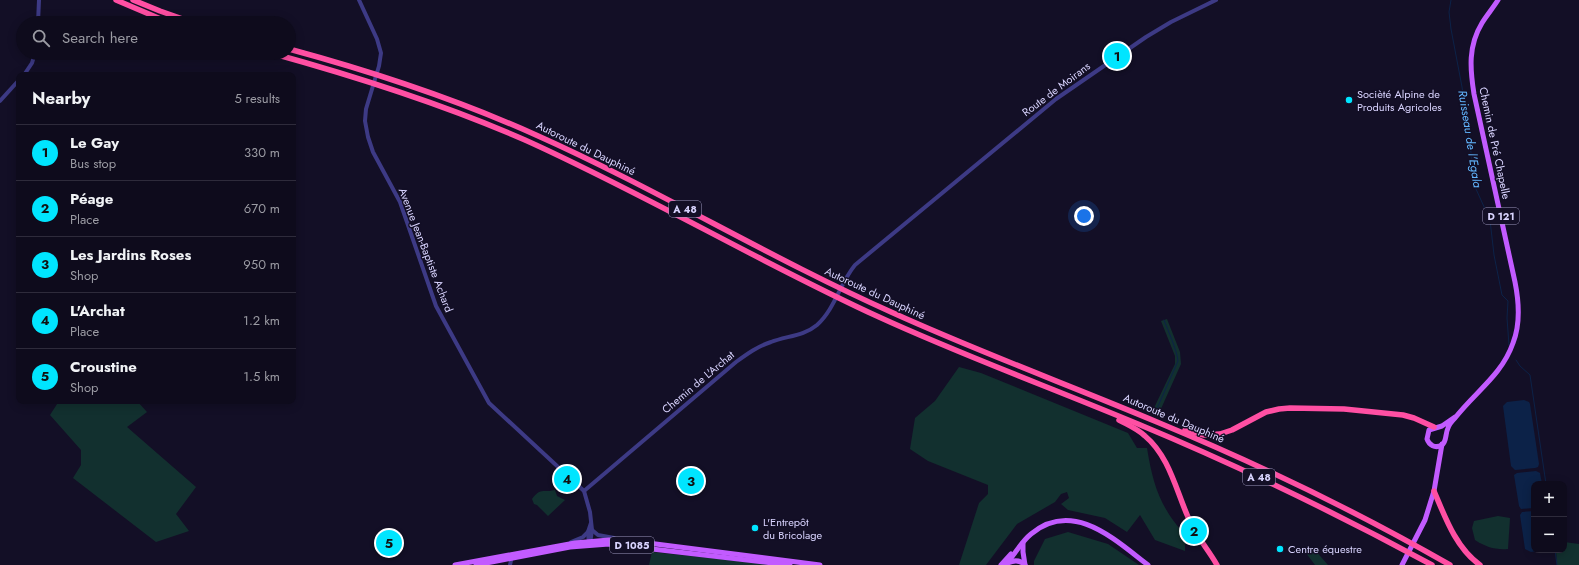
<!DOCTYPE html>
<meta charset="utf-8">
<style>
:root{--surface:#0e0b1c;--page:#171425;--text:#f1f3f6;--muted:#9b9ba3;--line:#2e2b3b;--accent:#00e5ff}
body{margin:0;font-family:Jost,sans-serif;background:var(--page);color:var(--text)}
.controls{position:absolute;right:12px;bottom:12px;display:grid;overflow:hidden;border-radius:8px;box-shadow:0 2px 10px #0003}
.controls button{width:36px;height:36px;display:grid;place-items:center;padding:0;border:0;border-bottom:1px solid var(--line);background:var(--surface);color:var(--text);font:20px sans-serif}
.you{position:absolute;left:1084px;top:216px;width:14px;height:14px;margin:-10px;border:3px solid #fff;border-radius:50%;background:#1a73e8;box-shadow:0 0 0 6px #1a73e833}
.badge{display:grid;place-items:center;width:26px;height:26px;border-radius:50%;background:var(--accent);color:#111;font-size:13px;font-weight:700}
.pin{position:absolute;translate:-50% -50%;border:2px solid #fff;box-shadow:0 1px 4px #0006}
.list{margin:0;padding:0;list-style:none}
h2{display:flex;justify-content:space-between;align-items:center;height:52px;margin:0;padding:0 16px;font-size:17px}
h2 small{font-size:13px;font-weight:400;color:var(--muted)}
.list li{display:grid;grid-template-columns:26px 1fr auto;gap:12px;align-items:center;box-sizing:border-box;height:56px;padding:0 16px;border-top:1px solid var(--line)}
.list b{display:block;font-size:15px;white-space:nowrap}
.list p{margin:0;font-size:13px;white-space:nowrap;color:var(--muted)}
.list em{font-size:13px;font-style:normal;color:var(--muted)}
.icon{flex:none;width:22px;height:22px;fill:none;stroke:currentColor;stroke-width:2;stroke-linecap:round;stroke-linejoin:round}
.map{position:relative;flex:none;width:1579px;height:565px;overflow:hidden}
.search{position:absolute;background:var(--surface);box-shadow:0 2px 10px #0003;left:16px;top:16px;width:280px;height:44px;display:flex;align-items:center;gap:10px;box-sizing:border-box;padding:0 14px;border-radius:22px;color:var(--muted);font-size:15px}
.panel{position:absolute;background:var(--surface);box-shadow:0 2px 10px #0003;left:16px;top:72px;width:280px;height:332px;border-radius:8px}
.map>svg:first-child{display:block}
.green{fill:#12302f}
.water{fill:#0c2248}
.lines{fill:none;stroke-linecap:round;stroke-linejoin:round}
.stream{stroke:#0c2248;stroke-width:1}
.minor{stroke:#3d3a85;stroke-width:4}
.major{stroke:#c25bff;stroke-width:5}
.highway{stroke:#ff4fa3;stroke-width:5.5}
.poi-dot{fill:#00e5ff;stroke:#130f26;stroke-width:1.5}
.labels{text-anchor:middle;stroke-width:3;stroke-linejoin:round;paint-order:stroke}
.shield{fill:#130f26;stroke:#9e99be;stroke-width:1}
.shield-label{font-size:10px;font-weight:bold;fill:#d9d4ff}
.street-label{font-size:11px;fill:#d9d4ff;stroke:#130f26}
.poi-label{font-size:11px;fill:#d9d4ff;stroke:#130f26;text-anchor:start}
.water-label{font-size:12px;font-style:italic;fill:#62b6ff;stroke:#130f26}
</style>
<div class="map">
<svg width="1579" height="565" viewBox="0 0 1579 565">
<rect width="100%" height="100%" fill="#130f26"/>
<g class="green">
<polygon points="1167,319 1180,352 1181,364 1160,411 1154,408 1175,364 1175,356 1161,321"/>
<path d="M 959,367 L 981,373 L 1128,433 L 1137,448 L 1147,448 C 1153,485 1160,507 1185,535 L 1185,551 L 1155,540 L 1140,515 L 1127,532 L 1105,518 L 1068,510 L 1061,504 L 1069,498 L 1067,492 L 1061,494 L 1055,502 L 1017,524 L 986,565 L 959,565 L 979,503 L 988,494 L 988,485 L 928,461 L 910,449 L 915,418 L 935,401 Z"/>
<polygon points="59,401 137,401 147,412 127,427 196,487 176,514 189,531 156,542 73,478 81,465 81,450 50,415"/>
<path d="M 555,490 L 557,496 L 565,500 L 548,516 L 537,505 L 534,504 L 532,499 C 541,487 542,493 555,490 Z"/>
<path d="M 1498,516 L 1510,518 L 1508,549 C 1495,550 1486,547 1475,540 L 1472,528 L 1474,521 Z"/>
<polygon points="1068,532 1108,544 1139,565 1034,565 1034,561 1045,539"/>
<polygon points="1564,542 1579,544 1579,565 1557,565 1556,550 1564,550"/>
<polygon points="1312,549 1314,549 1328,565 1315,565 1306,553"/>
<polygon points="652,552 757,563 771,565 649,565"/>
</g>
<g class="water">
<polygon points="1524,400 1529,402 1530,404 1539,464 1538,467 1535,468 1515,470 1511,466 1503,406 1507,402"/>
<polygon points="1536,471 1540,473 1542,484 1534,484 1534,508 1521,509 1519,506 1514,475 1517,473"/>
<polygon points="1534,511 1534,550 1542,550 1531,552 1525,549 1520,515 1522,512"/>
</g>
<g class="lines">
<g class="stream">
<polyline points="1451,0 1449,12 1451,29 1462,87 1476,189 1490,220 1494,255 1502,295 1508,301 1507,318 1509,345"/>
<polyline points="1516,360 1520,366 1530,375 1546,484"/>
<path d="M 1155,413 L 1178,361 C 1177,350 1168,331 1164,320"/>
<polyline points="1555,550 1557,565"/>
</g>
<g class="minor">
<polyline points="359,0 377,39 381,53 379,66 366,109 365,121 368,137 373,152 400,202 436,306 489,403 584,491 590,512 592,530 590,544"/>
<polyline points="38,23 39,0"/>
<polyline points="24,75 32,63 35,53"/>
<polyline points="0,101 19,80"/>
<path d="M 584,491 L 736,362 C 747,354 758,346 771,342 C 786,336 804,336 817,325 C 835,309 840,283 855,265 L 1056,99 L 1146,37 L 1171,22 L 1216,0"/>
<polyline points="592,530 598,535 614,538"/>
<polyline points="571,542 583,537 588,532"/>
<polyline points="589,544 588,532 591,523"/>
<polyline points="510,565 512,556"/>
</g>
<g class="major">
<path d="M 1455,417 L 1442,426 L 1429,430 L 1427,439 C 1429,445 1435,449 1442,445 C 1447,441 1445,434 1448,428 C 1449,425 1452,421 1455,418 C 1475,392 1502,375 1513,343 C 1521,323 1519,302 1515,282 L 1474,94 C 1470,69 1468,46 1482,23 C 1487,15 1493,8 1498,0"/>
<polyline points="1023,543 1023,552 1025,565"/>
<path d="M 1008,563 C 1014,560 1020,560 1025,565"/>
<polyline points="455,565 575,543 609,540 640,542 820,565"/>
<polyline points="476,565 570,547 609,544 790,565"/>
<polyline points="1001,565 1011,554"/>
<path d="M 1006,565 C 1014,555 1021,542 1031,534 C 1073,499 1115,540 1148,565"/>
<polyline points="1402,565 1425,520 1434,491 1442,444"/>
</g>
<g class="highway">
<polyline points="116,0 170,23"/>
<polyline points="133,0 160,11 194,23"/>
<path d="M 289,49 C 374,72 456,99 536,135 C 657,189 770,258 891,312 C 979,352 1069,385 1157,422 C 1258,464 1356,511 1450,565"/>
<path d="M 271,53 C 358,77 443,104 525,140 C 645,194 759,262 879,317 C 964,356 1052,388 1138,424 C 1239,466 1336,513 1432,565"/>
<path d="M 1119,420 C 1128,425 1138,429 1145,436 C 1169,456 1176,490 1188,517 C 1195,535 1208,549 1217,565"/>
<polyline points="1185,430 1204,435 1220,434 1232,430 1266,412 1279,409 1290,408 1344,409 1403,415 1414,418 1434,427"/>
<path d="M 1434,491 C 1445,517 1456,548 1480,565"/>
</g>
</g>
<g class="poi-dot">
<circle cx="1349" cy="100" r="4"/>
<circle cx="755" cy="528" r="4"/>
<circle cx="1280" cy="549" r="4"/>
</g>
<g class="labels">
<g class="shield">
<rect x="669" y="201" width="32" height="16" rx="3"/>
<rect x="1483" y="208" width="36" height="16" rx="3"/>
<rect x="1243" y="469" width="32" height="16" rx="3"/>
<rect x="610" y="537" width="44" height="16" rx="3"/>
</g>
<g class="shield-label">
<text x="685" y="213">A 48</text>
<text x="1501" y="220">D 121</text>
<text x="1259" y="481">A 48</text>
<text x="632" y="549">D 1085</text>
</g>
<g class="street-label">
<text transform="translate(1056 89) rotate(-37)" y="4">Route de Moirans</text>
<text transform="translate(1495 143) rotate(78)" y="4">Chemin de Pré Chapelle</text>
<text transform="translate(586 148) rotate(26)" y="4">Autoroute du Dauphiné</text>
<text transform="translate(426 250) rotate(69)" y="4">Avenue Jean-Baptiste Achard</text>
<text transform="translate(875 293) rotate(25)" y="4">Autoroute du Dauphiné</text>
<text transform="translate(698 382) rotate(-40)" y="4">Chemin de L'Archat</text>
<text transform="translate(1174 418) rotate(23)" y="4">Autoroute du Dauphiné</text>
</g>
<g class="poi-label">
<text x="1357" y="98">Socièté Alpine de<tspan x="1357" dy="13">Produits Agricoles</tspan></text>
<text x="763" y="526">L'Entrepôt<tspan x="763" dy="13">du Bricolage</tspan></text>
<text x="1288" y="553">Centre équestre</text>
</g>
<g class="water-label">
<text transform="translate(1470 139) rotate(81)" y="4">Ruisseau de l'Egala</text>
</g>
</g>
</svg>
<div class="controls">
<button>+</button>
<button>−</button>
</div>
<div class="you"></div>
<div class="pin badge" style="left:1117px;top:56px">1</div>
<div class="pin badge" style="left:1194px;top:531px">2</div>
<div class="pin badge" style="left:691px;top:481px">3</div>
<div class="pin badge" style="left:567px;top:479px">4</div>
<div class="pin badge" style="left:389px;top:543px">5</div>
<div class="search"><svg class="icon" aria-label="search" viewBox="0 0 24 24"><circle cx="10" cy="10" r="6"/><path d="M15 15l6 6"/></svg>Search here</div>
<section class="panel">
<h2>Nearby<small>5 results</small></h2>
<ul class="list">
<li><span class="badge">1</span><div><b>Le Gay</b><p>Bus stop</p></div><em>330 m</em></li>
<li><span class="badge">2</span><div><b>Péage</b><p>Place</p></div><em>670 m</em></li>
<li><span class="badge">3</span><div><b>Les Jardins Roses</b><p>Shop</p></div><em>950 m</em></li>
<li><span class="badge">4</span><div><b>L'Archat</b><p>Place</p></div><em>1.2 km</em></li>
<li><span class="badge">5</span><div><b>Croustine</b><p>Shop</p></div><em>1.5 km</em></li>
</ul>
</section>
</div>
